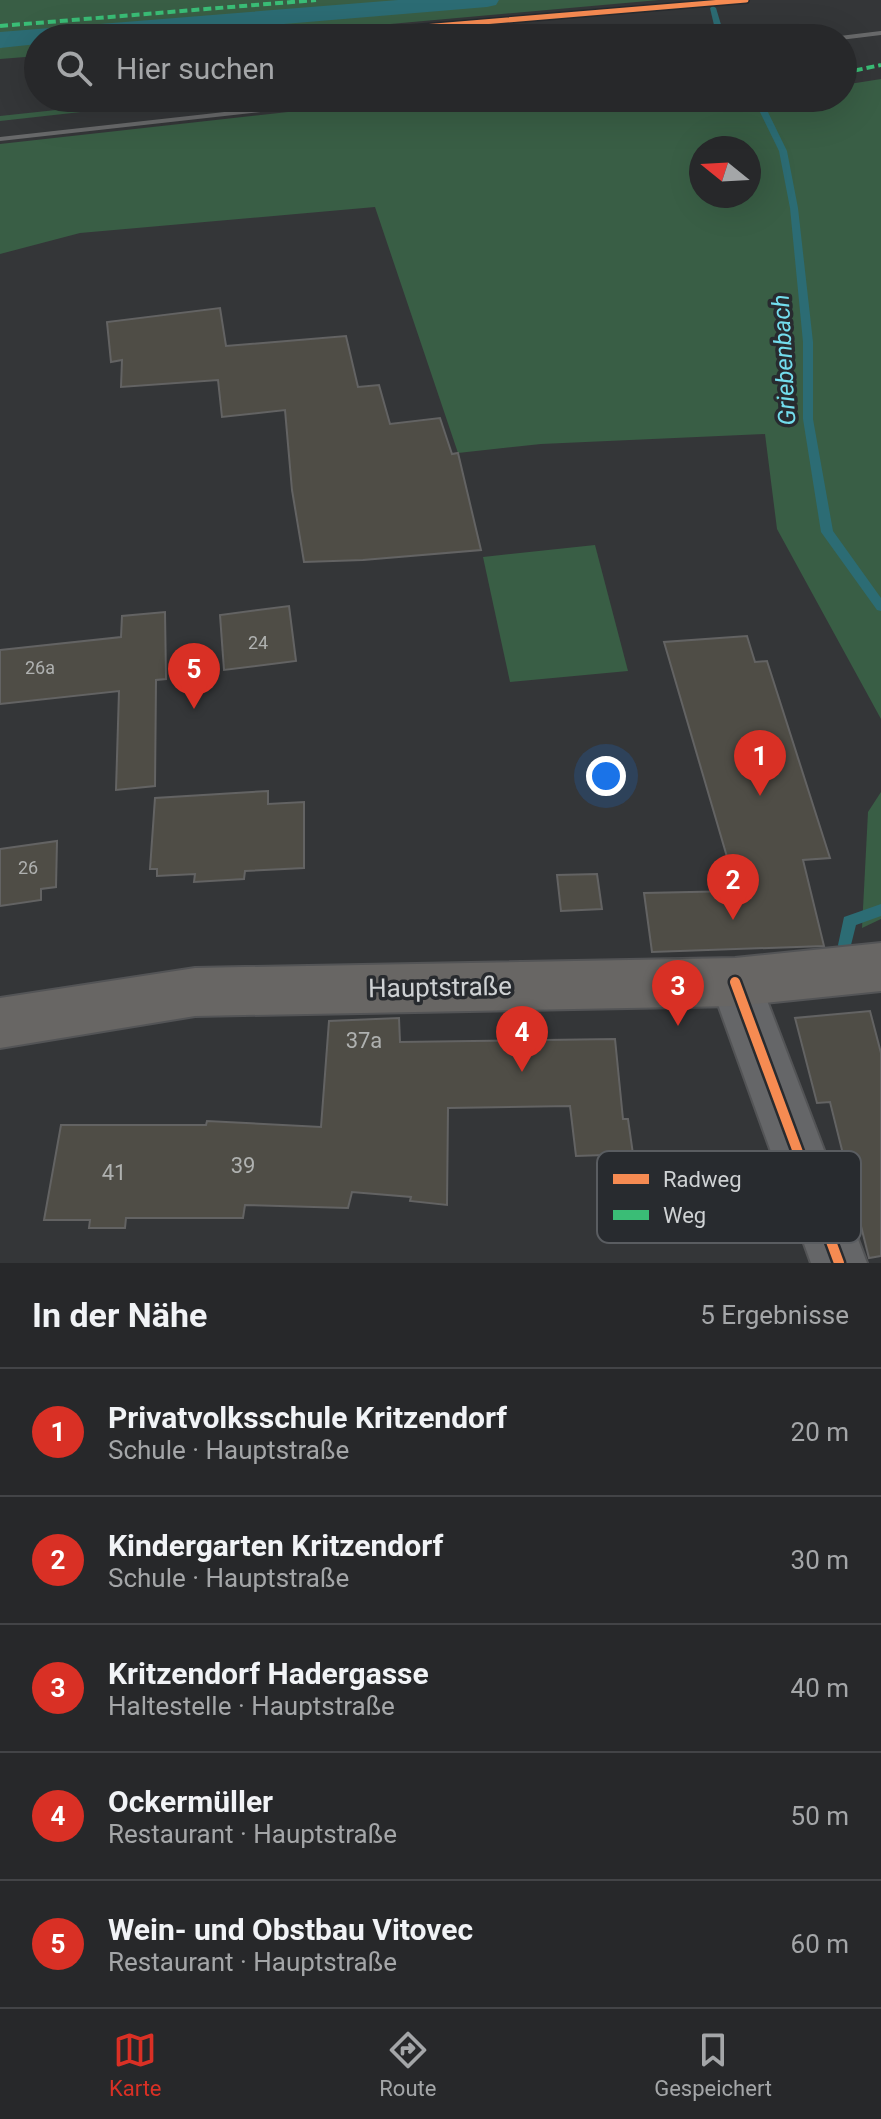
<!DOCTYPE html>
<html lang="de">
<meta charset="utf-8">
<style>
:root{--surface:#27282a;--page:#333436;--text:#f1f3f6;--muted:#a4a6a8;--line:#434447;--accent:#d93025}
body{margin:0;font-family:Roboto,sans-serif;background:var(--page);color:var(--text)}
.compass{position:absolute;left:689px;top:136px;width:72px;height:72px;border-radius:50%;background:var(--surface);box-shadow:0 8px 32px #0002;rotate:288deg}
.you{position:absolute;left:606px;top:776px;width:28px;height:28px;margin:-20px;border:6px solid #fff;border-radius:50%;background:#1a73e8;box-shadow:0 0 0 12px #1a73e833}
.badge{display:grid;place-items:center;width:52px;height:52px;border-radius:50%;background:var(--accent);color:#fff;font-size:26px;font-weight:700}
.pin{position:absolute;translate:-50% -66px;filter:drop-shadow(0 2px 4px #0008)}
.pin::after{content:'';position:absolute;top:42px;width:28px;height:24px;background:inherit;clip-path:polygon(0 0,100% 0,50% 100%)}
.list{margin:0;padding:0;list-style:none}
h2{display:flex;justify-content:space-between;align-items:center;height:104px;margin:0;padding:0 32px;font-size:34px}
h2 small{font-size:26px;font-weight:400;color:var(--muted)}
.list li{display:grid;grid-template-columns:52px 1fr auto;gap:24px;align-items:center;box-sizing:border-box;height:128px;padding:0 32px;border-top:2px solid var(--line)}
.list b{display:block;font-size:30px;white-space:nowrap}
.list p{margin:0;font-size:26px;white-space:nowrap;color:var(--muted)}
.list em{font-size:26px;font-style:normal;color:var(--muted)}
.icon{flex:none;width:44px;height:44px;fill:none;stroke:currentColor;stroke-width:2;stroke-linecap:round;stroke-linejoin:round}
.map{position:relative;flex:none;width:881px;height:1263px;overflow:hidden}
.search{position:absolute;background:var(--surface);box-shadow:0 8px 32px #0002;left:24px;right:24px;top:24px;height:88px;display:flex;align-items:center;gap:20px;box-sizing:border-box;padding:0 28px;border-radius:44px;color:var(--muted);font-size:30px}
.sheet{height:744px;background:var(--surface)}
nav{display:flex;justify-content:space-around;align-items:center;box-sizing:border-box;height:112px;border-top:2px solid var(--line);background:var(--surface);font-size:22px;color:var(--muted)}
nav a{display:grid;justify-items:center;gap:4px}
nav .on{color:var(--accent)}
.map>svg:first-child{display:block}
.green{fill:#395e45;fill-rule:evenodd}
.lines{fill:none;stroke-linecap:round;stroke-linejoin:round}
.stream{fill:#2c6c74;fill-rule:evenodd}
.canal{fill:#2c6c74;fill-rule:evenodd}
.building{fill:#4f4d46;stroke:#636363;stroke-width:2}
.street-casing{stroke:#535456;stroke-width:4}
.secondary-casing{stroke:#535456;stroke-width:4}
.street{fill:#656668;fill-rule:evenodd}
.secondary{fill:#686664;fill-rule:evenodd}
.rail{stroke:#68696a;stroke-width:4}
.quiet{stroke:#3abd76;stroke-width:4;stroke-dasharray:8 4;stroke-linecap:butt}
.cycleway-far1-casing{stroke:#282b2f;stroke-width:8}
.cycleway-casing{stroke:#282b2f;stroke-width:15}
.cycleway-far1{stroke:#f68b52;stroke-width:5}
.cycleway{stroke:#f68b52;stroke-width:10}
.labels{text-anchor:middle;stroke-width:7;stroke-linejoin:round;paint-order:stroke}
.number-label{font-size:18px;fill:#afb1b0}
.near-number-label{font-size:22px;fill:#afb1b0}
.water-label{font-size:24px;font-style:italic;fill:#73dded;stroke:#282b2f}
.near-street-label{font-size:26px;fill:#cfd2d4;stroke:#282b2f}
.key{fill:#282b2f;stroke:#5a5d61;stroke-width:2}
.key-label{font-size:22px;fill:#cfd2d4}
</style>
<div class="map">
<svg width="881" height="1263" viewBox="0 0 881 1263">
<rect width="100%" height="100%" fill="#343638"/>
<g class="green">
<polygon points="0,0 659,0 235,38 38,38 38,56 0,59"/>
<path d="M 881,79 L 881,719 L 777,529 L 765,434 L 541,444 L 458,453 L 375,207 L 80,233 L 0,254 L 0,144 L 414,98 L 843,98 L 843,85 ZM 701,148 L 749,148 L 749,196 L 701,196 Z"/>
<polygon points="168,98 207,98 0,121 0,116"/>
<polygon points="595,545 628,671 510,682 483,557"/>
<polygon points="881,792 881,919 862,928 868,812"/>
</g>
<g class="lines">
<g class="stream">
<polygon points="713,6 716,8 725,38 717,38 710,8"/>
<polygon points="757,98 765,98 765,106 787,151 798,208 813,342 813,419 833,531 881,598 881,611 877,610 821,532 803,419 803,342 790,208 779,151 757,106"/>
<polygon points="881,904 881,916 856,925 850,949 845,951 840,949 838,945 844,917"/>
</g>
<polygon class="canal" points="398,0 499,0 496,5 487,7 116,38 38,38 38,44 0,48 0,32"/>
</g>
<g class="building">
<polygon points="220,308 226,346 346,336 358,387 379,385 390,424 440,418 452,454 458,453 481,550 363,560 304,562 292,490 285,410 222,417 218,380 121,387 122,360 111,362 107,322"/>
<polygon points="289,606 296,661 224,670 220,615"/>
<polygon points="165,612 166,679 156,680 155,786 116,790 119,691 0,704 0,650 121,637 122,616"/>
<polygon points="747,636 755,662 767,661 830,858 803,860 824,946 652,952 644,893 737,891 664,642"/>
<polygon points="268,791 268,804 304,802 304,868 245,871 244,879 194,882 195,874 157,876 157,869 150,869 155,798"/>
<polygon points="57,841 56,887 41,889 41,900 0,906 0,849"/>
<polygon points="597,874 602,909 561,911 557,875"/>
<polygon points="870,1011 881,1053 881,1256 869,1258 830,1102 817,1103 795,1018"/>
<polygon points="399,1018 400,1042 615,1039 623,1119 628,1119 633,1154 576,1156 570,1106 448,1108 447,1205 410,1201 411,1197 352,1192 348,1208 245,1205 243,1218 126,1218 125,1228 89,1228 90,1220 44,1220 61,1125 206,1125 207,1121 321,1127 329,1021"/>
</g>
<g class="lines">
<defs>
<polygon id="street" points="735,960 752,966 760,982 867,1263 811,1263 710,982 718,966"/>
<polygon id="secondary" points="881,943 881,991 735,1006 195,1016 0,1048 0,998 195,968 735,958"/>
</defs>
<use href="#street" class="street-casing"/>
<use href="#secondary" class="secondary-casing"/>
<use href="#street" class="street"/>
<use href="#secondary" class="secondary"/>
<g class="rail">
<polyline points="840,38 881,33"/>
<polyline points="0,139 367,98"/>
</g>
<g class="quiet">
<polyline points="0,26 316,0"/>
<polyline points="843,73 881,65"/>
</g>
<defs>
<polyline id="cycleway-far1" points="291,38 746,0"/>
<polyline id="cycleway" points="735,982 839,1263"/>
</defs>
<use href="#cycleway-far1" class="cycleway-far1-casing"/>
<use href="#cycleway" class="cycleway-casing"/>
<use href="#cycleway-far1" class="cycleway-far1"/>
<use href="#cycleway" class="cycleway"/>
</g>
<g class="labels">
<g class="number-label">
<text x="258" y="649">24</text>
<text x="40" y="674">26a</text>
<text x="28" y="874">26</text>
</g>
<g class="near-number-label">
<text x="364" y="1048">37a</text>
<text x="243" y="1173">39</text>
<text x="114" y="1180">41</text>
</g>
<g class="water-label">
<text transform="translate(784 360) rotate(-93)" y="8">Griebenbach</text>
</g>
<g class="near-street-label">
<text transform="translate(440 987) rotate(-1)" y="9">Hauptstraße</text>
</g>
</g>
<rect x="597" y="1151" width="264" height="92" rx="12" class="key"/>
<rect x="613" y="1174" width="36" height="10" fill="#f68b52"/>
<rect x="613" y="1210" width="36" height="10" fill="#3abd76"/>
<g class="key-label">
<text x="663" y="1187">Radweg</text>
<text x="663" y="1223">Weg</text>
</g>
</svg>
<svg class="compass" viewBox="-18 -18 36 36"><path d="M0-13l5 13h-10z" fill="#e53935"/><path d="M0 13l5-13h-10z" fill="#a4a6a8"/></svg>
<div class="you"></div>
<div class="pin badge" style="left:760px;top:796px">1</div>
<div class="pin badge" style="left:733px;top:920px">2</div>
<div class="pin badge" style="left:678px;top:1026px">3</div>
<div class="pin badge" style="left:522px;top:1072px">4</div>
<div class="pin badge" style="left:194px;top:709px">5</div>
<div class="search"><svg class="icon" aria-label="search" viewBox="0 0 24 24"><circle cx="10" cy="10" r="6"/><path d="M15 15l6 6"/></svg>Hier suchen</div>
</div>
<section class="sheet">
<h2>In der Nähe<small>5 Ergebnisse</small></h2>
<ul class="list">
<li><span class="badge">1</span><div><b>Privatvolksschule Kritzendorf</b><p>Schule · Hauptstraße</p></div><em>20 m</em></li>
<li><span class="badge">2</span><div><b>Kindergarten Kritzendorf</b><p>Schule · Hauptstraße</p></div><em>30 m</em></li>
<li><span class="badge">3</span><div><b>Kritzendorf Hadergasse</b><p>Haltestelle · Hauptstraße</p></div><em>40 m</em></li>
<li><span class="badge">4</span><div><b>Ockermüller</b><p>Restaurant · Hauptstraße</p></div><em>50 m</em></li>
<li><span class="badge">5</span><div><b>Wein- und Obstbau Vitovec</b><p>Restaurant · Hauptstraße</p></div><em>60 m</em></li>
</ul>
</section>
<nav>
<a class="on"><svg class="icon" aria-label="map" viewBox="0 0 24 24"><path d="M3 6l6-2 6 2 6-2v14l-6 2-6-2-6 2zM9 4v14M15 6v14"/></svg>Karte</a>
<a><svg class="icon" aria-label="directions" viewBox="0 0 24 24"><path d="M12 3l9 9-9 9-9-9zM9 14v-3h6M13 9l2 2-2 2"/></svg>Route</a>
<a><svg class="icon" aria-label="saved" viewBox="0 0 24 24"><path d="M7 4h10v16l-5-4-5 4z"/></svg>Gespeichert</a>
</nav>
